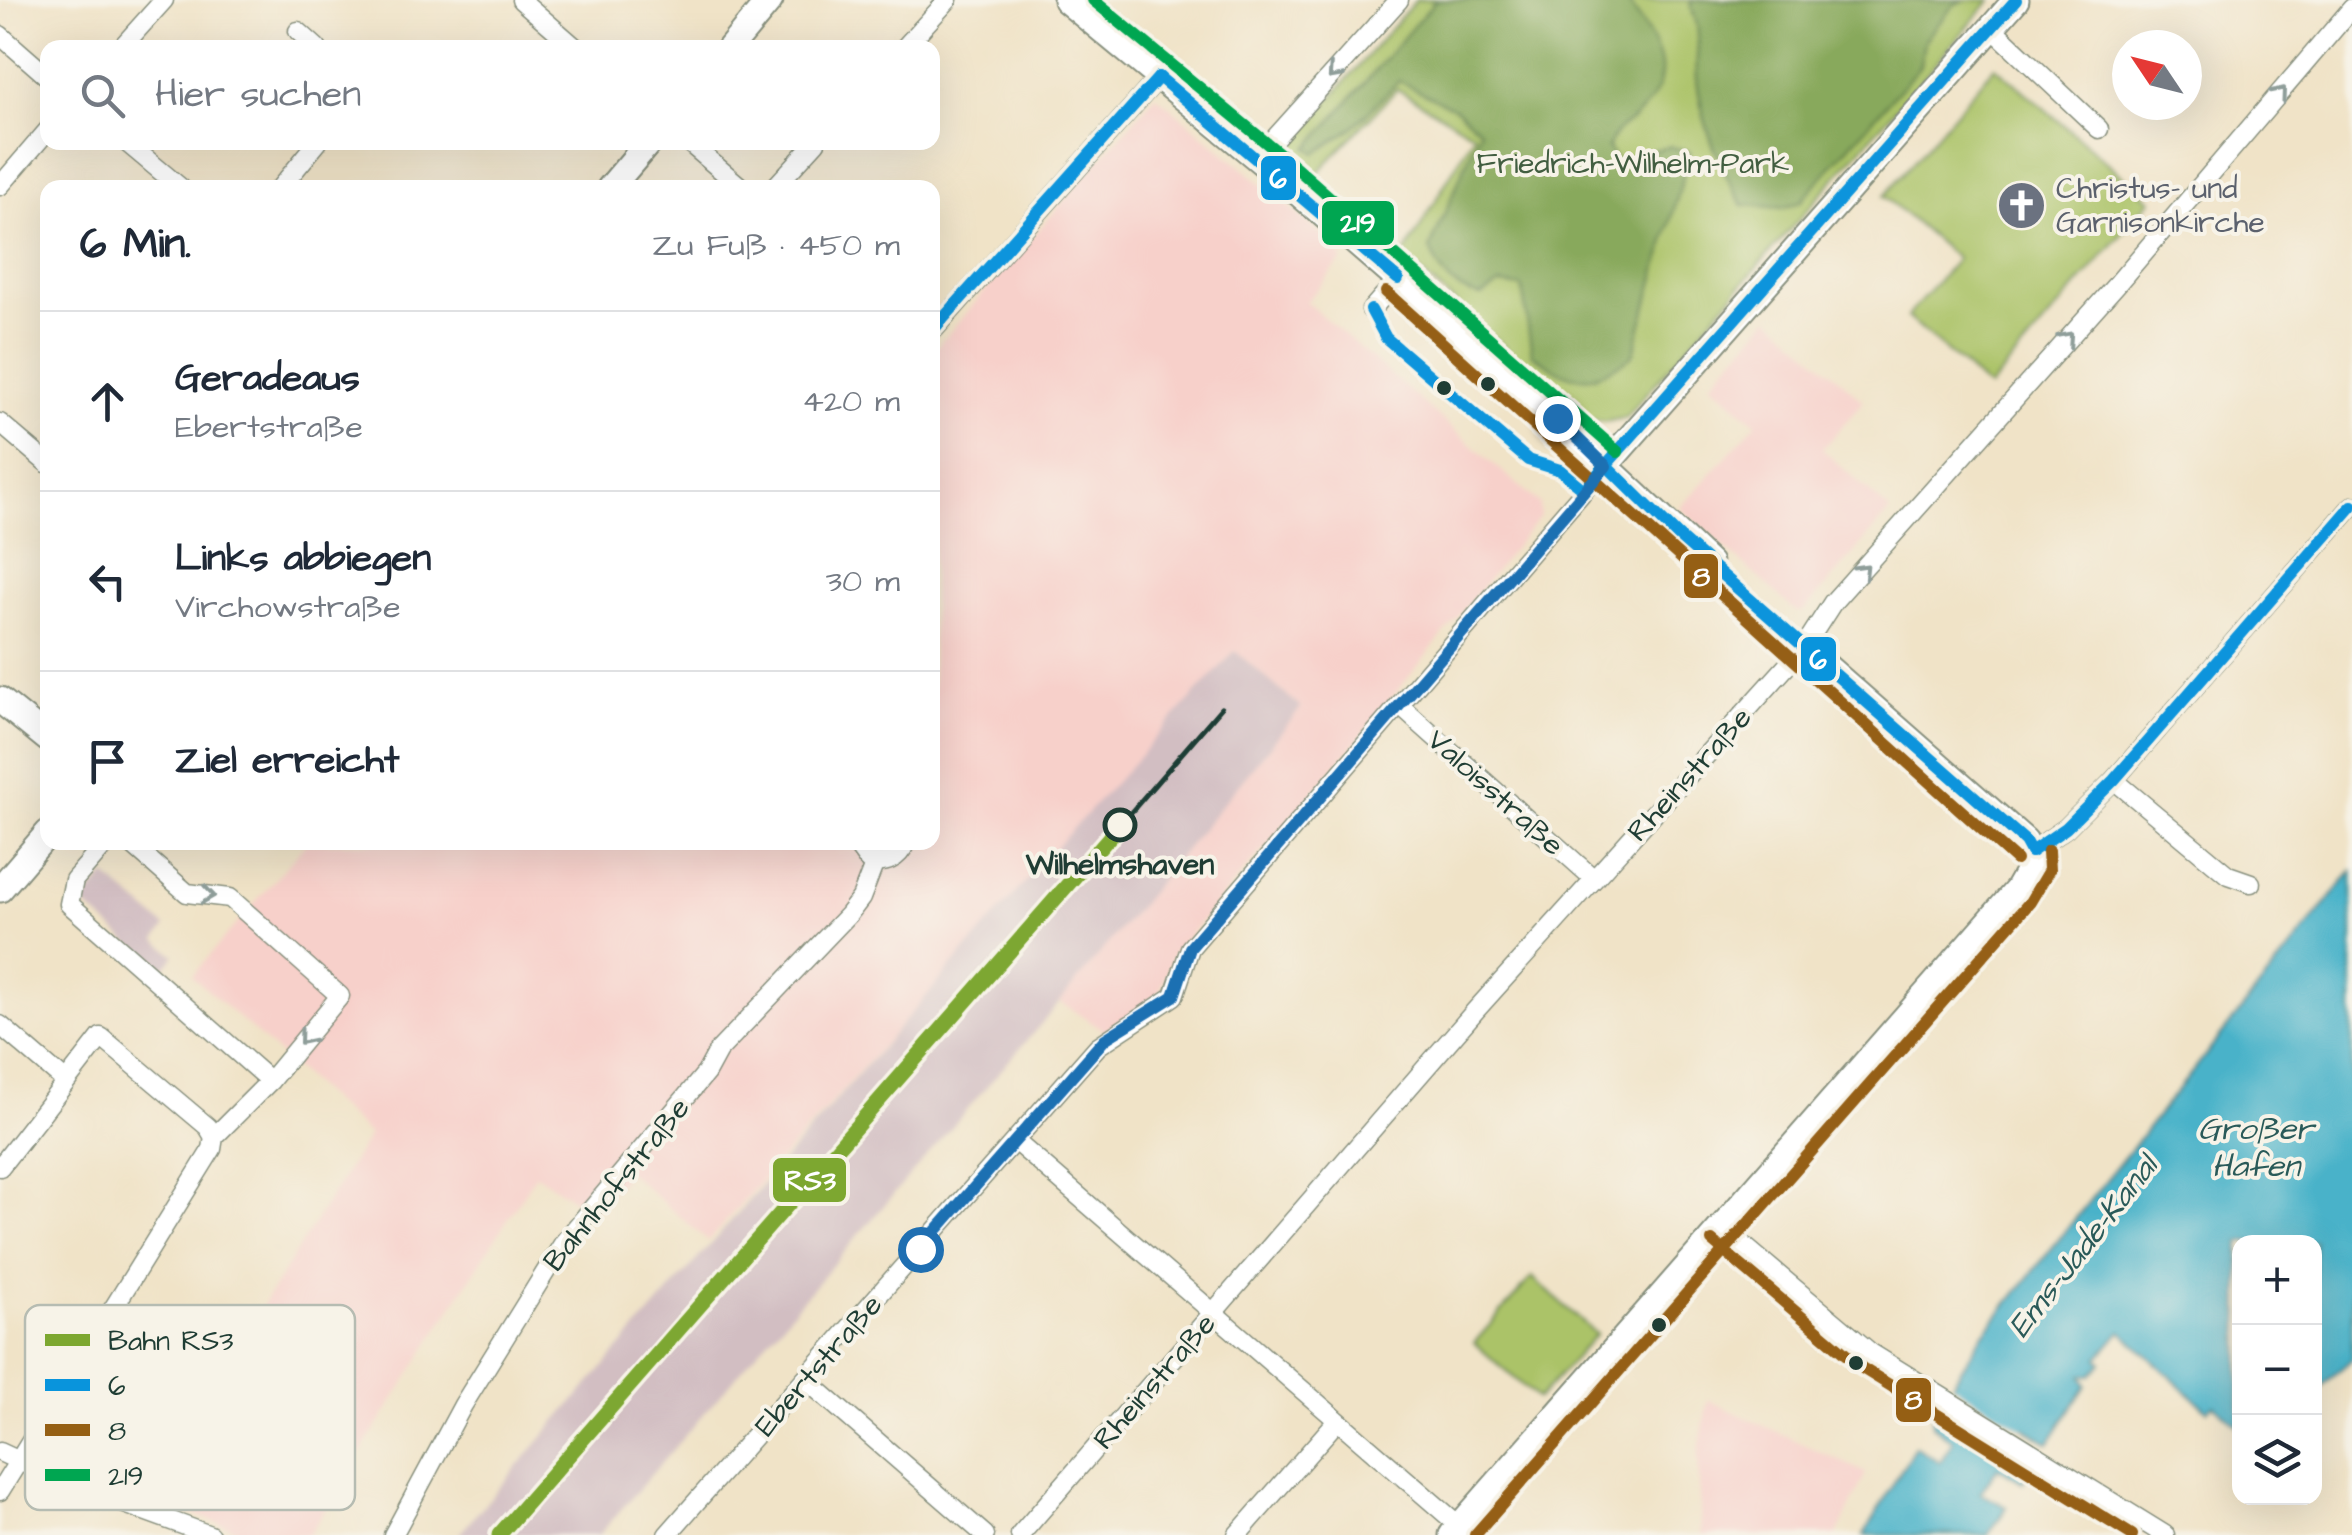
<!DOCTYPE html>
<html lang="de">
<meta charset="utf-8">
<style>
:root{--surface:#fff;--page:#f2f2f3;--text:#1f2937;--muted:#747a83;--line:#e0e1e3}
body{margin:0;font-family:"Architects Daughter",sans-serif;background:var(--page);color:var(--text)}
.controls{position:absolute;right:30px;bottom:30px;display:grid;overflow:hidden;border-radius:20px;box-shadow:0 10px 40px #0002}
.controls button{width:90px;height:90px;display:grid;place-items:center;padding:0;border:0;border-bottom:2px solid var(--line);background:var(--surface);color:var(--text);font:50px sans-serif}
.compass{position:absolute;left:2112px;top:30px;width:90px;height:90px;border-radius:50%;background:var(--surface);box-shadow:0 10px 40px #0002;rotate:305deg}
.stop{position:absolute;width:30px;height:30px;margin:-22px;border:8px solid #1f6fb2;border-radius:50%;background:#fff}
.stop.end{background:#1f6fb2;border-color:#fff;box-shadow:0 2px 10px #0008}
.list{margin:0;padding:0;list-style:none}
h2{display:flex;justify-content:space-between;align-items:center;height:130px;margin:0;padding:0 40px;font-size:42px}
h2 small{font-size:32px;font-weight:400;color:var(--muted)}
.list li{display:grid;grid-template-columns:65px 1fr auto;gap:30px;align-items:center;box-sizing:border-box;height:180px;padding:0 40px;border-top:2px solid var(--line)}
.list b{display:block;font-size:38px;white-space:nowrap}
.list p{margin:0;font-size:32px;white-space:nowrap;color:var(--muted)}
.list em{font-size:32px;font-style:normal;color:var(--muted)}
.icon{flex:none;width:55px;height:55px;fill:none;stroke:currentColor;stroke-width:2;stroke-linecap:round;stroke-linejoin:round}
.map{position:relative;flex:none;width:2352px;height:1535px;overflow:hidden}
.search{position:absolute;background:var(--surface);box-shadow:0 10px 40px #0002;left:40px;top:40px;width:900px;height:110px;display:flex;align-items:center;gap:25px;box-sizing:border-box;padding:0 35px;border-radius:20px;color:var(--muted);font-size:38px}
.panel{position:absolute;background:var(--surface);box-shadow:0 10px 40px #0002;left:40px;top:180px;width:900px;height:670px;border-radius:20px}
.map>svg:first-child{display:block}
.built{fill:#f7d0ca}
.industrial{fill:#d2bec2}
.green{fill:#abc368;stroke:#65804e;stroke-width:2.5}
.forest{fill:#88a95c;stroke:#547348;stroke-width:2.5}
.water{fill:#4ab2c9;stroke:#34787e;stroke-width:2.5}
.pier{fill:#f0e3c7}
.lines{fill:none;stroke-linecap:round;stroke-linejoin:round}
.street-casing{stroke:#88907e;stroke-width:21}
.secondary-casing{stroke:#88907e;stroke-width:29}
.street{stroke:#fff;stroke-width:18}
.secondary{stroke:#fff;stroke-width:25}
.rail{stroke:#1f3d34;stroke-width:5}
.bus-1-casing{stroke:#f7f3e8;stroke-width:20}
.bus-2-casing{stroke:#f7f3e8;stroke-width:20}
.bus-3-casing{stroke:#f7f3e8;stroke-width:20}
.bus-1{stroke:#0994dc;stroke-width:12}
.bus-2{stroke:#955f14;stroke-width:12}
.bus-3{stroke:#00a651;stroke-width:12}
.rail-1-casing{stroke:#f7f3e8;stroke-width:22}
.rail-1{stroke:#7da730;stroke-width:15}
.oneway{stroke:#8f9e9a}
.route{stroke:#1f6fb2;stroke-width:12}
.bus-dot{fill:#1f3d34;stroke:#f7f3e8;stroke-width:4}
.stop-dot{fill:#f7f3e8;stroke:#1f3d34;stroke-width:5}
.labels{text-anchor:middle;stroke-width:8;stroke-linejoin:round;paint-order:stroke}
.park-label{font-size:30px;fill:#425e41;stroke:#f7f3e8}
.worship-label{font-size:30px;fill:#5b616d;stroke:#f7f3e8;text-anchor:start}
.street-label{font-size:30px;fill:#1f3d34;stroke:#f7f3e8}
.stop-label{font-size:30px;font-weight:bold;fill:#1f3d34;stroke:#f7f3e8}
.water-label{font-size:32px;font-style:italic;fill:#2a5a59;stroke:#f7f3e8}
.key{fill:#f7f3e8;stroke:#b6bcb2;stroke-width:2.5}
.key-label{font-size:28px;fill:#1f3d34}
.line-badge{stroke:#f7f3e8;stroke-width:4}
.badge-label{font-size:28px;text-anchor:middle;font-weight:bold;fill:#fff}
</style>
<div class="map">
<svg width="2352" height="1535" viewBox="0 0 2352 1535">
<rect width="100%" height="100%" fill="#f7f3e8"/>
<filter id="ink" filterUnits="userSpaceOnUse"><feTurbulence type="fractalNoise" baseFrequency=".01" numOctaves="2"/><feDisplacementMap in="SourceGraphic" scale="20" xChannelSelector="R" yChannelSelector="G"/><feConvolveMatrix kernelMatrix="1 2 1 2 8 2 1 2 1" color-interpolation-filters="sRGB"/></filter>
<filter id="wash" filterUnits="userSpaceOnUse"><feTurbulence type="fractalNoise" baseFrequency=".0048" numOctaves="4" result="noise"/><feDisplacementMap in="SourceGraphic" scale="40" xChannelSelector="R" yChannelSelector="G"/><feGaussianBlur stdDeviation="2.25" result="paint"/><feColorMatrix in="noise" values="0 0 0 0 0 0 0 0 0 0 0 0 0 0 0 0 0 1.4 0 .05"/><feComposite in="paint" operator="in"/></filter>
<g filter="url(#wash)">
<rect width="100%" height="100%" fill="#f0e3c7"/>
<g class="built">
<polygon points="1156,95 1333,244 1343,259 1306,302 1539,503 1540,516 1351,748 1173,954 1156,1003 1105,1031 1060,1002 1301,708 1235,651 708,1241 628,1172 593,1213 536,1174 309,1535 251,1535 143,1496 369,1135 192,976 306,843 932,842 933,351"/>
<polygon points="1770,317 1864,401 1822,449 1890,511 1804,611 1797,612 1680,508 1756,423 1711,383"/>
<polygon points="1708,1400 1866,1473 1837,1535 1701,1535 1698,1455"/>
</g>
<g class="industrial">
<polygon points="1235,651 1301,708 1060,1002 599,1535 458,1535 1047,857"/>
<polygon points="106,876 166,927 156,940 175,955 162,971 82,903"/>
</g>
<g class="green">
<polygon points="1416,0 1991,0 1625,418 1604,422 1585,419 1403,257 1474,134 1397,89 1312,179 1283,153"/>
<polygon points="1995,66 2151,200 1989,388 1907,317 1957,259 1884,196"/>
<polygon points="1532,1277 1596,1334 1538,1399 1474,1343"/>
</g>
<g class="forest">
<path d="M 1436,0 L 1627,0 C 1657,45 1683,76 1634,118 C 1623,127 1611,134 1608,148 L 1617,161 L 1668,146 L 1690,152 L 1633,356 C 1587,384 1576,386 1532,354 L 1522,287 L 1500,284 L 1481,296 C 1455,292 1438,273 1430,248 L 1480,130 L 1456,109 L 1399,81 L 1352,128 L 1316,153 L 1308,148 Z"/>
<path d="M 1693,0 L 1965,0 L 1955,4 L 1924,41 L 1920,66 L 1800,202 L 1784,208 L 1743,205 C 1720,169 1702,124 1697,80 C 1694,46 1705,40 1690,4 Z"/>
</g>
<polygon class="water" points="2352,871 2352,1359 2315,1392 2314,1242 2240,1242 2239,1427 2214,1405 2207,1410 2121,1331 2098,1358 2102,1363 2091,1375 2082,1375 2086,1385 2049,1443 2024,1428 2006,1454 2031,1470 2023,1482 1998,1467 1980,1493 2007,1507 1988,1535 1864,1535 1915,1446 1940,1462 1953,1441 1932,1425 1933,1414 1982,1336"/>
<polygon class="pier" points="1947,1381 2049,1445 2025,1434 2013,1453 2035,1466 2033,1470 1932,1407"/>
</g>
<g filter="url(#ink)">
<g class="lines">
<defs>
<g id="street">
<polyline points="521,0 576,48"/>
<polyline points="1992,28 2099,129"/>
<polyline points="298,31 317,48"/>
<polyline points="0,35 48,77"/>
<polyline points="121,48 164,0"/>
<polyline points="904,48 948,0"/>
<polyline points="126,142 181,188"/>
<polyline points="688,142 742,188"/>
<polyline points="1257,158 1399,0"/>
<polyline points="0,186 48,130"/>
<polyline points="280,188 318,142"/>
<polyline points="774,188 816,142"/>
<polyline points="1371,310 1398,279"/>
<polyline points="932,332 1159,77"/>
<polyline points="0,423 48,464"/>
<polyline points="1399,705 1594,879"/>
<polyline points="2114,780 2228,875 2251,883"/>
<polyline points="107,842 74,880 69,904 270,1081"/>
<path d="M 855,842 L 868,860 C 885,866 899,859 906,842"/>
<polyline points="2031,852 2066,828 2114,780 2352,506"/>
<polyline points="0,1025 65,1081"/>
<polyline points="1015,1141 1470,1535"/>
<polyline points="0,1167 101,1037 208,1127 214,1137"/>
<polyline points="1723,1228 1871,1353 2165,1535"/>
<polyline points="805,1379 985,1535"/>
<polyline points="0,1452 67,1483 210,1535"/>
<polyline points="0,1491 212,1149 214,1137 270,1081 340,996 230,898 187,893 129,842"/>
<polyline points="393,1535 463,1405 564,1242 706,1073 718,1051 848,915 861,898 875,862"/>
<polyline points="667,1535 1098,1046 1174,996 1190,948 1606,465"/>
<polyline points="1020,1535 1475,1011 1804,647 1833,602 2117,284 2352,8"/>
<polyline points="1237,1535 1337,1421"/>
</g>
<g id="secondary">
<polyline points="1066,0 1279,176 1512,378 1709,563"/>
<polyline points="730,48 770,0"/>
<polyline points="610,188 649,142"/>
<polyline points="1606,465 2016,0"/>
<polyline points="0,700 48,739"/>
<polyline points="0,889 48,833"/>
<polyline points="1452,1535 2017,890 2032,864 2025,841 1804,647"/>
</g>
</defs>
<use href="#street" class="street-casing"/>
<use href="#secondary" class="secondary-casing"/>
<use href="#street" class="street"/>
<use href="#secondary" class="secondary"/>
<polyline class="rail" points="1120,825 1221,708"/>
<defs>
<g id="bus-1">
<polyline points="1159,77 1398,279"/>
<polyline points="1371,310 1386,338 1528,460 1560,470 1584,490"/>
<polyline points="932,331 1159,77"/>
<polyline points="1606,465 1678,536 2025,841 2031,852"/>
<polyline points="1584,490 2016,0"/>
<polyline points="2031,852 2066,828 2114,780 2352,506"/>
</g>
<g id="bus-2">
<polyline points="1386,292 2016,860"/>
<polyline points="1712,1241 1862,1368 2132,1535"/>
<polyline points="1475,1535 2030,902 2049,870 2048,851"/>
</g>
<polyline id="bus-3" points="1093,0 1291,163 1618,452"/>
</defs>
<use href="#bus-1" class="bus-1-casing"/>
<use href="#bus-2" class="bus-2-casing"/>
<use href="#bus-3" class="bus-3-casing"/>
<use href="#bus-1" class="bus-1"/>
<use href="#bus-2" class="bus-2"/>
<use href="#bus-3" class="bus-3"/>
<defs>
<polyline id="rail-1" points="499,1535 1120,825"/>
</defs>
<use href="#rail-1" class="rail-1-casing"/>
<use href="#rail-1" class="rail-1"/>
</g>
<defs><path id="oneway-chevron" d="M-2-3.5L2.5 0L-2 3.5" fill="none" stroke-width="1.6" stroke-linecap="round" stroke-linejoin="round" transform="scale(2.5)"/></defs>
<g class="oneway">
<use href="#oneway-chevron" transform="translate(1334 73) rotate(132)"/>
<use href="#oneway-chevron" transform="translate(2280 93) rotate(-50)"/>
<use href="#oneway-chevron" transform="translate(2067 338) rotate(-48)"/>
<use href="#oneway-chevron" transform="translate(1863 570) rotate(-46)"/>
<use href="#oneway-chevron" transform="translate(208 895) rotate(8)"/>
<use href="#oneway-chevron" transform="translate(305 1038) rotate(130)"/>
</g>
</g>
<g class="lines" filter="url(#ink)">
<polyline class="route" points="920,1249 1105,1039 1174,996 1190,948 1606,466 1557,418"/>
</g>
<defs>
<symbol id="church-disc" viewBox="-11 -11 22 22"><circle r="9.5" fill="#6b7280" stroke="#f7f3e8"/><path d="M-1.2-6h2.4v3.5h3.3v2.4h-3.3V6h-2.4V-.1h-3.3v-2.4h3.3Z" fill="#fff"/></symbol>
</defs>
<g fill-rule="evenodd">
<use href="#church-disc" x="1994" y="178" width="55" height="55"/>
</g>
<g class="bus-dot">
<circle cx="1488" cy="384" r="9"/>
<circle cx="1444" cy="388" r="9"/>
<circle cx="1659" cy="1325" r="9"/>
<circle cx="1856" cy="1363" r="9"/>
</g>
<circle class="stop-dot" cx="1120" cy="825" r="15"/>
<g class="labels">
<g class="park-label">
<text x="1633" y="173">Friedrich-Wilhelm-Park</text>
</g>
<g class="worship-label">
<text x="2056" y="198">Christus- und<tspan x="2056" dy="34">Garnisonkirche</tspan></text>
</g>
<g class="street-label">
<text transform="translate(1689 774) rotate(-48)" y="10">Rheinstraße</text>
<text transform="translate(1496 792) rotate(42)" y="10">Valoisstraße</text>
<text transform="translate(616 1184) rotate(-51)" y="10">Bahnhofstraße</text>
<text transform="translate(818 1365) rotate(-49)" y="10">Ebertstraße</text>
<text transform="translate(1154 1381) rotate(-49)" y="10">Rheinstraße</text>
</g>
<g class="stop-label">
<text x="1120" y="874">Wilhelmshaven</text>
</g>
<g class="water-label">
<text x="2256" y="1139">Großer<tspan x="2256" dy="37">Hafen</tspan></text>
<text transform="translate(2082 1246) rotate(-52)" y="11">Ems-Jade-Kanal</text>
</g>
</g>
<rect x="25" y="1305" width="330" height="205" rx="15" class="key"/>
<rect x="45" y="1334" width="45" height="12" fill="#7da730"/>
<rect x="45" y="1379" width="45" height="12" fill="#0994dc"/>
<rect x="45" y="1424" width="45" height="12" fill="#955f14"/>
<rect x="45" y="1469" width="45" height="12" fill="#00a651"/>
<g class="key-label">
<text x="108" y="1350">Bahn RS3</text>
<text x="108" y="1395">6</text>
<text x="108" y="1440">8</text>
<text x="108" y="1485">219</text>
</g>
<g class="line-badge">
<rect x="1259" y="154" width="39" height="48" rx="10" fill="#0994dc"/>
<rect x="1320" y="199" width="76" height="48" rx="10" fill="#00a651"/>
<rect x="1682" y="552" width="38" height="48" rx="10" fill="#955f14"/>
<rect x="1799" y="635" width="39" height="48" rx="10" fill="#0994dc"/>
<rect x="771" y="1156" width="77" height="48" rx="10" fill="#7da730"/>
<rect x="1894" y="1376" width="39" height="48" rx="10" fill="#955f14"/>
</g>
<g class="badge-label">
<text x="1278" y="188">6</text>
<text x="1358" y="232">219</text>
<text x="1701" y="586">8</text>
<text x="1818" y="669">6</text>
<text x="810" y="1190">RS3</text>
<text x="1913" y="1409">8</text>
</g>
</svg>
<div class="controls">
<button>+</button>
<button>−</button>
<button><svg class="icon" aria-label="layers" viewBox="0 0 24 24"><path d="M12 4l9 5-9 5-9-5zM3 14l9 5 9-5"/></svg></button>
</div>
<svg class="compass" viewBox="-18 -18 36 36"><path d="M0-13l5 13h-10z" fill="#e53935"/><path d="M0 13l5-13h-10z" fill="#747a83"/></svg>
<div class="stop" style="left:920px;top:1249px"></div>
<div class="stop end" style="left:1557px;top:418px"></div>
<div class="search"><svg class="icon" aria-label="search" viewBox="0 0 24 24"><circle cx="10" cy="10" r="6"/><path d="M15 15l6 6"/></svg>Hier suchen</div>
<section class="panel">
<h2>6 Min.<small>Zu Fuß · 450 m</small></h2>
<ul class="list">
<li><svg class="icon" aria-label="ahead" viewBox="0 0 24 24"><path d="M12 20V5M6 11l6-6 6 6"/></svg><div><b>Geradeaus</b><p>Ebertstraße</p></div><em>420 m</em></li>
<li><svg class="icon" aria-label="left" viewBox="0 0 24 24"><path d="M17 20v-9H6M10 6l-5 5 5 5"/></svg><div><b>Links abbiegen</b><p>Virchowstraße</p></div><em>30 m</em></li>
<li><svg class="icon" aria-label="arrive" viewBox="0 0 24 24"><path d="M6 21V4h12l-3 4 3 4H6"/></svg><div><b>Ziel erreicht</b></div></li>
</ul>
</section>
</div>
